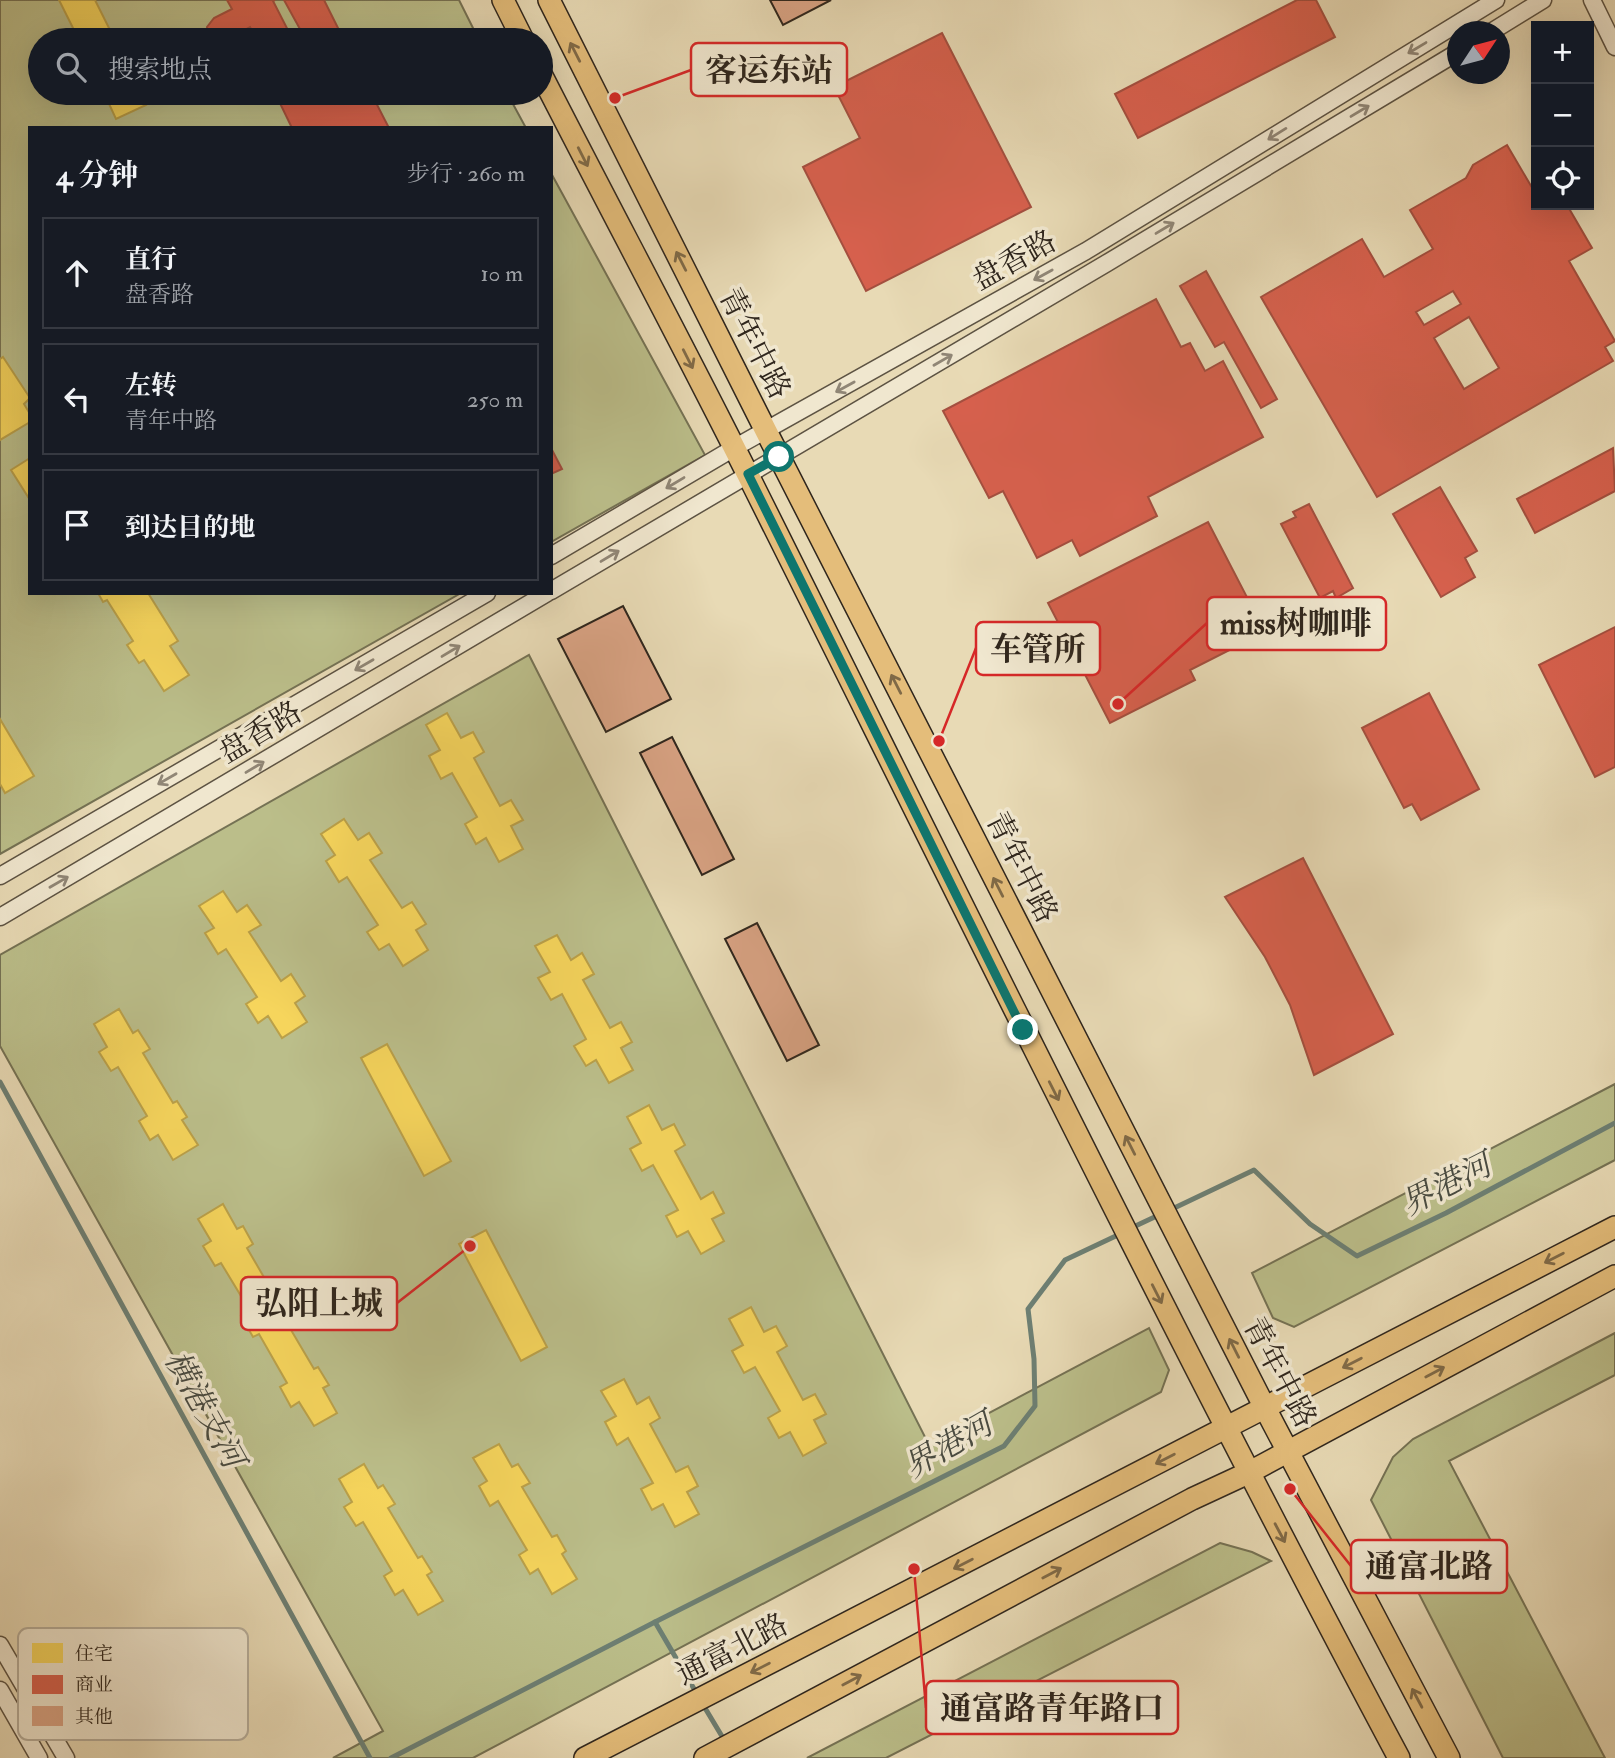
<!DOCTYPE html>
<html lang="zh">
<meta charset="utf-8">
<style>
:root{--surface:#171b24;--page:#20242c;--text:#f1f3f6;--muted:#9ea1a6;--line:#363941}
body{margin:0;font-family:"IM FELL Double Pica","Noto Serif SC",serif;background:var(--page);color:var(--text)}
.controls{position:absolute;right:21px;top:21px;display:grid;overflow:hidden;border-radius:0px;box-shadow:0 7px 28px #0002}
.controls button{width:63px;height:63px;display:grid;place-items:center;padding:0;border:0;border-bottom:2px solid var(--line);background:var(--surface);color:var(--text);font:35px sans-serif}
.compass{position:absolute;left:1447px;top:21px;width:63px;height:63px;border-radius:50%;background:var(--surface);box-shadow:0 7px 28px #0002;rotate:54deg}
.stop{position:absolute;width:21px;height:21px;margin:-16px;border:5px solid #0f766e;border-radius:50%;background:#fff}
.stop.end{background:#0f766e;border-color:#fff;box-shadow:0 2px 7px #0008}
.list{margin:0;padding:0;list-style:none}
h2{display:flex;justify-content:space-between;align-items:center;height:91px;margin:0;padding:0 28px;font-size:30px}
h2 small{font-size:23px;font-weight:400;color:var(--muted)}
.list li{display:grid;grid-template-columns:46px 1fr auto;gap:21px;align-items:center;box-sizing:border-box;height:112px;margin:0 14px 14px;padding:0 14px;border:2px solid var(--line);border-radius:0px}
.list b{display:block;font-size:26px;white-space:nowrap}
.list p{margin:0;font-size:23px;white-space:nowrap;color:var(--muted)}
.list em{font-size:23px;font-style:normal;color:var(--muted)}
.icon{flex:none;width:38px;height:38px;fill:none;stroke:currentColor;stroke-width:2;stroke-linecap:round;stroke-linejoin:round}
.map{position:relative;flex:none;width:1615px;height:1758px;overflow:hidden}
.search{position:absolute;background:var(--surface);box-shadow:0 7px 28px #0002;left:28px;top:28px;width:525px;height:77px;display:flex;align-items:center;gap:18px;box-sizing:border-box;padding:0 24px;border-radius:38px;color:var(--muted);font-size:26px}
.panel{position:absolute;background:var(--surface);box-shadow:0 7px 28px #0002;left:28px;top:126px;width:525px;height:469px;border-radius:0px}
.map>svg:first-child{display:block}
.green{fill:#bbbe8a;stroke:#757254;stroke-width:2}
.homes{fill:#f6d55c;stroke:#baa049;stroke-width:2}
.shops{fill:#d6604d;stroke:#a44f3f;stroke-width:2;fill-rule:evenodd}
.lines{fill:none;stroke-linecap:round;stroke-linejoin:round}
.stream{stroke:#6d7f73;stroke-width:5}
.building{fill:#d9a384;stroke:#2f261d;stroke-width:2}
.minor-casing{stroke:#5d5343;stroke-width:19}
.major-casing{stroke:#2f261d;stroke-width:24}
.minor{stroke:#f0e7cf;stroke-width:16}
.major{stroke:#e4bd7a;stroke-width:21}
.oneway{stroke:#908676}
.oneway2{stroke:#806a47}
.route{stroke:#0f766e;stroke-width:9}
.labels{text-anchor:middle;stroke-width:7;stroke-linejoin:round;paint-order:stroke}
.street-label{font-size:30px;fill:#2f261d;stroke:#f0e7cf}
.water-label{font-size:32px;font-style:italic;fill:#494b41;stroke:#f0e7cf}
.key{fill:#f0e7cf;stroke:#b6ad9a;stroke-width:2}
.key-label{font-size:19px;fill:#2f261d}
.leader{fill:none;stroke:#d62828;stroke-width:2.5}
.callout-dot{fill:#d62828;stroke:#f0e7cf;stroke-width:2.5}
.callout{fill:#f0e7cf;stroke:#d62828;stroke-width:2.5}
.callout-label{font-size:32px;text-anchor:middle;font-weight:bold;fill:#2f261d}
</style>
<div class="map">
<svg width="1615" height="1758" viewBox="0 0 1615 1758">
<rect width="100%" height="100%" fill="#e8dab5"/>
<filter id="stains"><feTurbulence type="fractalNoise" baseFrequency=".00286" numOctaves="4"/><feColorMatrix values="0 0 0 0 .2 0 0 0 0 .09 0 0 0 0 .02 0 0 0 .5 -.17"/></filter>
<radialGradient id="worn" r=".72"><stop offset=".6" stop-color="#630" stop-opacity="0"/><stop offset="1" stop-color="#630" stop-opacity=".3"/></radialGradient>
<g class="green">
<polygon points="0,0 459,0 479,40 40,40 40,93 507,93 526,128 30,128 30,593 461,593 0,854"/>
<polygon points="551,173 705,455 551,542"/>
<polygon points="529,655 929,1445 1149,1328 1169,1370 1161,1392 473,1758 333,1758 383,1731 0,1046 0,955"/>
<polygon points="1615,1084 1615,1160 1294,1327 1273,1318 1252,1273"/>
<polygon points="1615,1333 1615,1375 1449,1461 1605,1758 1503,1758 1371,1500 1393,1457 1413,1439"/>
<polygon points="1220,1543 1252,1552 1271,1561 886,1758 807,1758"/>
</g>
<g class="homes">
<polygon points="59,0 95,0 115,40 79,40"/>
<polygon points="104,93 140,93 146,105 116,119"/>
<polygon points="3,357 30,398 24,404 30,414 30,422 0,440 0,359"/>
<polygon points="30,458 30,500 11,470"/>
<polygon points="98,593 148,593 178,641 170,646 189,675 164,691 144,660 139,663 127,645 133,641 107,600 103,602"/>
<polygon points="447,713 461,738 473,732 484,752 474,758 500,806 511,800 523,820 511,826 523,849 499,862 486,838 476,844 465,824 477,817 452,773 441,779 429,756 440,750 426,725"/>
<polygon points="0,719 34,776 5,793 0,784"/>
<polygon points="344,819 358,840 369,833 382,853 370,860 402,908 412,902 426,924 416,930 428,950 403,966 389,944 379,950 367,932 378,925 347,877 339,882 326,861 335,855 321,834"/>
<polygon points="223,891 237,912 247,905 261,925 249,932 281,981 291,974 305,996 295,1003 307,1022 282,1038 268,1016 258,1023 246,1004 257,997 226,949 218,954 205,933 214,928 199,906"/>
<polygon points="557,935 571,960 582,953 594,974 583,980 610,1028 621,1022 632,1042 621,1048 633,1070 609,1083 596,1060 586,1066 574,1046 586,1039 562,994 551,1000 538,978 550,972 535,946"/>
<polygon points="119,1009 133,1033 138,1030 150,1049 143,1053 173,1103 177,1101 187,1117 182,1120 198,1145 173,1160 158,1135 150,1140 139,1121 147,1116 118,1067 111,1071 99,1052 107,1047 94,1024"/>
<polygon points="387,1044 451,1161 424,1176 361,1058"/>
<polygon points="649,1105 662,1130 674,1124 685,1145 675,1151 701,1199 713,1192 724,1213 712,1219 724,1241 701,1254 688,1231 677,1237 666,1216 678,1210 653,1165 642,1171 630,1149 641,1143 627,1117"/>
<polygon points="223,1204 237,1229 243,1226 253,1244 247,1248 276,1298 281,1296 291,1314 284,1318 314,1369 318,1367 329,1385 323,1388 337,1413 314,1426 299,1402 291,1407 280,1387 287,1383 259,1334 253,1337 241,1316 250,1311 221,1263 215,1266 203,1246 211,1241 198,1219"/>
<polygon points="486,1230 547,1347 521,1361 459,1244"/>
<polygon points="751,1307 764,1332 776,1326 787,1346 777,1352 803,1400 815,1394 826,1414 814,1420 826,1443 803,1456 790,1432 779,1438 768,1418 780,1411 755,1367 744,1373 732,1351 743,1345 729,1319"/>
<polygon points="624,1379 637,1404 649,1397 660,1418 650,1424 676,1472 688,1466 698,1486 687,1492 699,1514 675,1527 663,1504 652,1510 641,1489 653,1483 628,1438 617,1445 605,1422 616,1416 601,1391"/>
<polygon points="499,1444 512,1467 518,1464 530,1483 522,1487 552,1537 557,1535 566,1551 562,1554 577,1579 552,1594 538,1569 530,1574 519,1555 527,1550 498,1501 490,1506 479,1486 487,1481 473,1458"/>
<polygon points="364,1464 378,1488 383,1485 395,1504 388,1508 418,1558 422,1556 432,1572 427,1575 443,1601 418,1615 403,1590 395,1595 384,1576 392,1571 363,1522 356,1526 344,1507 352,1502 339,1479"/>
</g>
<g class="shops">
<polygon points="227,0 275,0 273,1 293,40 257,40 250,27 230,38 231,40 208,40 207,27 214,18 232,9"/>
<polygon points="284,0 324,0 344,40 306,40"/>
<polygon points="1297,0 1316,0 1335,37 1138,138 1115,94"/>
<polygon points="942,33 1031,207 866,291 803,167 860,138 834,87"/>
<polygon points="275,93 371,93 389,128 292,128"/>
<path d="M 1507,145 L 1534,191 L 1536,190 L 1536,205 L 1567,205 L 1592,248 L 1569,261 L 1615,341 L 1605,347 L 1613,361 L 1377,497 L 1261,297 L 1362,239 L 1384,277 L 1433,249 L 1410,210 L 1466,178 L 1473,165 ZM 1453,291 L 1461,304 L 1424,325 L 1416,312 ZM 1469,317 L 1499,368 L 1464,389 L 1434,338 Z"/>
<polygon points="1206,271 1277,399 1261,408 1224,342 1215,347 1180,286"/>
<polygon points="1156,299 1181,347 1190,343 1205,371 1223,361 1263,437 1148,497 1157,516 1080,556 1072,540 1037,558 1003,491 989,498 943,411"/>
<polygon points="551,448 562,469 551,474"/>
<polygon points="1613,448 1615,491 1535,533 1517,499"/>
<polygon points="1440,487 1477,551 1465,558 1475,577 1441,597 1393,514"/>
<polygon points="1309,504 1353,588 1336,598 1333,591 1320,598 1281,524 1296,517 1293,512"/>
<polygon points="1208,522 1265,632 1190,670 1195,680 1110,723 1048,603"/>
<polygon points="1615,627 1615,767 1595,777 1539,665"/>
<polygon points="1429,693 1479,789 1421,820 1412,804 1404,808 1362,728"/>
<polygon points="1303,858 1393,1034 1314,1075 1290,1005 1265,957 1225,897"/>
</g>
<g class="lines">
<g class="stream">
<polyline points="0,1082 370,1758"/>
<polyline points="1170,1210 1254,1170 1310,1224 1357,1256 1446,1213 1615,1123"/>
<polyline points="1129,1229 1161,1214"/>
<polyline points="655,1622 697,1694"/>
<polyline points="702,1703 726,1743"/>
<polyline points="391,1758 655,1622 1004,1446 1035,1406 1034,1359 1028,1309 1065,1260 1120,1234"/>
</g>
</g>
<g class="building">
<polygon points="770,0 831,0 783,25"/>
<polygon points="623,606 671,699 606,732 558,639"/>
<polygon points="672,737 734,859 702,875 640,753"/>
<polygon points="757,923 819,1045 787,1061 725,939"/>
</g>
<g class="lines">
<defs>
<g id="minor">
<polyline points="1592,0 1615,47"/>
<polyline points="1491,32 1543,0"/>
<polyline points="551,556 734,448 1086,251 1496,0"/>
<polyline points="551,591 1107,263 1458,52"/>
<polyline points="0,876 487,593"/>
<polyline points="0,917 547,593"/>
<polyline points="0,1645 66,1758"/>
<polyline points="0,1690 39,1758"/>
</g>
<g id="major">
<polyline points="503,0 523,40"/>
<polyline points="549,0 766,431 1265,1408 1449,1758"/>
<path d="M 541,74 C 610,209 682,343 750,479 C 964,907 1174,1336 1399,1758"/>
<polyline points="585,1758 1615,1227"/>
<polyline points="705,1758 1192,1499 1248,1473 1615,1276"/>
</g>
</defs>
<use href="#minor" class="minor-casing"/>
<use href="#major" class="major-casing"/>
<use href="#minor" class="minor"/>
<use href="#major" class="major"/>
</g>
<defs><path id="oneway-shaft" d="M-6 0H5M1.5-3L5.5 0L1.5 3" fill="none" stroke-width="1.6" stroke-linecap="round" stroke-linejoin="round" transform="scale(1.75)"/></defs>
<g class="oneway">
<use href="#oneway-shaft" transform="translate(1417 48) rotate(149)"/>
<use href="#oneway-shaft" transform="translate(1360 111) rotate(-31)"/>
<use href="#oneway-shaft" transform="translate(1277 134) rotate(148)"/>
<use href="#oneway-shaft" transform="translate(1165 228) rotate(-31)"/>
<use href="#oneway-shaft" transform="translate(1043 275) rotate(151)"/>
<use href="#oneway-shaft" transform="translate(943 360) rotate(-30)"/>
<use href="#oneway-shaft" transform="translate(845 387) rotate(151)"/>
<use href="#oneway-shaft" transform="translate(675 483) rotate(149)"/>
<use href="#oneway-shaft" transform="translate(610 556) rotate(-31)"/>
<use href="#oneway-shaft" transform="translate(451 651) rotate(-31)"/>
<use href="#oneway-shaft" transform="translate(364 665) rotate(150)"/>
<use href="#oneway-shaft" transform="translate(255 767) rotate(-31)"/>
<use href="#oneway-shaft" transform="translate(167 779) rotate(150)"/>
<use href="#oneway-shaft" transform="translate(59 882) rotate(-30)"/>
</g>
<g class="oneway2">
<use href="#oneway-shaft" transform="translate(575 52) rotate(-117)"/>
<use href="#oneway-shaft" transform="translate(583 157) rotate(63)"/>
<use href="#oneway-shaft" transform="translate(681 261) rotate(-117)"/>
<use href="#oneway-shaft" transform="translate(688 359) rotate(63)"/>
<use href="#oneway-shaft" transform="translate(896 684) rotate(-117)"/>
<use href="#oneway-shaft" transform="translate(998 887) rotate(-117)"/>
<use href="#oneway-shaft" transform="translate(1054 1091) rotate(63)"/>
<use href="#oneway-shaft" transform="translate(1130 1145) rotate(-117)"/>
<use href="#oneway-shaft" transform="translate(1554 1258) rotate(153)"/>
<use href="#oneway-shaft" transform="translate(1157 1294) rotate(63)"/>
<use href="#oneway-shaft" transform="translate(1234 1348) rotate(-117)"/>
<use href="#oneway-shaft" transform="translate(1352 1363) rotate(153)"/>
<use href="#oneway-shaft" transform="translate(1435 1372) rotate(-28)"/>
<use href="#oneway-shaft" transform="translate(1165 1459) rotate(153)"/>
<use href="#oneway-shaft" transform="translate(1280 1533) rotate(62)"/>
<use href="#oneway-shaft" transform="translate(963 1564) rotate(153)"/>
<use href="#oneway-shaft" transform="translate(1052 1573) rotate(-28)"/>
<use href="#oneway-shaft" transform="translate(760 1668) rotate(153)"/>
<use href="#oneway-shaft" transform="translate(852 1680) rotate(-28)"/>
<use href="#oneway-shaft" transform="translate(1417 1698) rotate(-118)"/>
</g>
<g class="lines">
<polyline class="route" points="779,457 748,474 1023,1030"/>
</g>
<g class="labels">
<g class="street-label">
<text transform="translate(1014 260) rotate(-29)" y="10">盘香路</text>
<text transform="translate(755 343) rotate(63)" y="10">青年中路</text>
<text transform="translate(260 732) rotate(-31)" y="10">盘香路</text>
<text transform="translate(1022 867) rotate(63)" y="10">青年中路</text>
<text transform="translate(1280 1372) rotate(62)" y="10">青年中路</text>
<text transform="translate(732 1649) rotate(-27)" y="10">通富北路</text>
</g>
<g class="water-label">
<text transform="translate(1446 1184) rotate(-27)" y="11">界港河</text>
<text transform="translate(205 1409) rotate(61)" y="11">横港支河</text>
<text transform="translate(948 1445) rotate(-30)" y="11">界港河</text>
</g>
</g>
<rect x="18" y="1628" width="230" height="112" rx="10" class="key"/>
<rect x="32" y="1643" width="31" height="20" fill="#f6d55c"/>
<rect x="32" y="1675" width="31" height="19" fill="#d6604d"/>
<rect x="32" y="1706" width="31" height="20" fill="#d9a384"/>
<g class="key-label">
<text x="75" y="1660">住宅</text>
<text x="75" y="1691">商业</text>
<text x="75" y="1723">其他</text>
</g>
<path class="leader" d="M615 98L691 70M1118 704L1207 623M939 741L976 648M470 1246L397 1303M1290 1489L1351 1566M914 1569L926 1708"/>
<g class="callout-dot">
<circle cx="615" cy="98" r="7"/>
<circle cx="1118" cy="704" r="7"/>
<circle cx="939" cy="741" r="7"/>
<circle cx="470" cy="1246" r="7"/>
<circle cx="1290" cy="1489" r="7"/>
<circle cx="914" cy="1569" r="7"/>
</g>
<g class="callout">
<rect x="691" y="43" width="156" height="53" rx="7"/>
<rect x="1207" y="597" width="179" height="53" rx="7"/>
<rect x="976" y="622" width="124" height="53" rx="7"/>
<rect x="241" y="1277" width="156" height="53" rx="7"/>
<rect x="1351" y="1540" width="156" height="53" rx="7"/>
<rect x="926" y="1681" width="252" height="53" rx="7"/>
</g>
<g class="callout-label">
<text x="769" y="81">客运东站</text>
<text x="1296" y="634">miss树咖啡</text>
<text x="1038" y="660">车管所</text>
<text x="319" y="1314">弘阳上城</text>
<text x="1429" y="1577">通富北路</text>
<text x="1052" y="1719">通富路青年路口</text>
</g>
<rect width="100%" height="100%" filter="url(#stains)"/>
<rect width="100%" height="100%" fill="url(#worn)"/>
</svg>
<div class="controls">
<button>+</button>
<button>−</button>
<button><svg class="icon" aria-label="locate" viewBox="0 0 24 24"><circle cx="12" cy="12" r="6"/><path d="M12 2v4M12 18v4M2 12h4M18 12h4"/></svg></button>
</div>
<svg class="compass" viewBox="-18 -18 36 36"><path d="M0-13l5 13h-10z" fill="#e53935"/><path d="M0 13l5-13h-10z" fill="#9ea1a6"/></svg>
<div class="stop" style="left:779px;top:457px"></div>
<div class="stop end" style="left:1023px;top:1030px"></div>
<div class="search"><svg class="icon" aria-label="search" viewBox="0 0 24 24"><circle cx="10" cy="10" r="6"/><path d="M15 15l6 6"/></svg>搜索地点</div>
<section class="panel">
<h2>4 分钟<small>步行 · 260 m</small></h2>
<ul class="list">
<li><svg class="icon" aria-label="ahead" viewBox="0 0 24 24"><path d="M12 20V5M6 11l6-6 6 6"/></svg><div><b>直行</b><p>盘香路</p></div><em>10 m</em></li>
<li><svg class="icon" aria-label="left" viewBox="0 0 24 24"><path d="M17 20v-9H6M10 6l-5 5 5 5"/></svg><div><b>左转</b><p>青年中路</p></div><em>250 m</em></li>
<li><svg class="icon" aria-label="arrive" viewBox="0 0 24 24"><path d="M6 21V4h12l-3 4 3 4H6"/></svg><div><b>到达目的地</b></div></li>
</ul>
</section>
</div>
